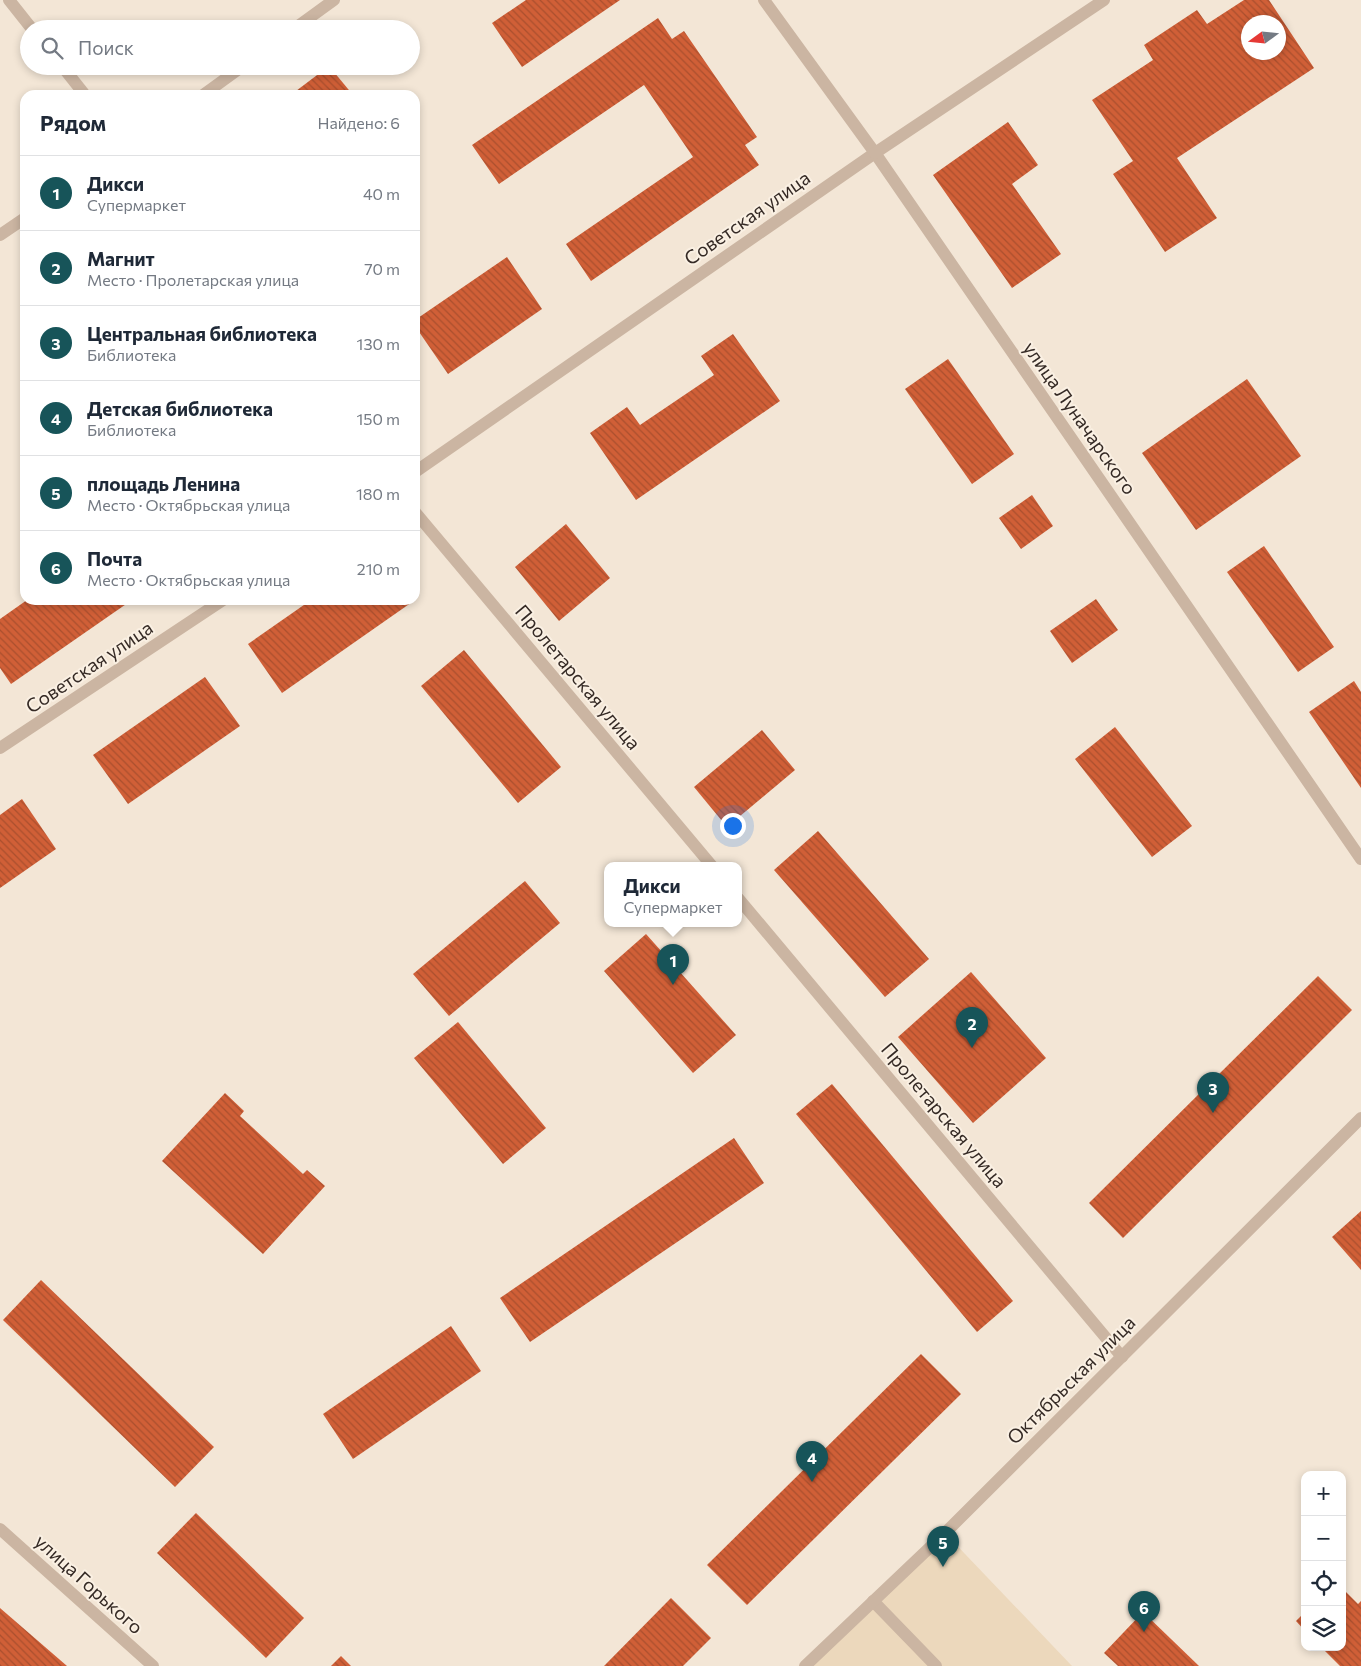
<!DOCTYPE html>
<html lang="ru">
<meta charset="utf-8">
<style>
:root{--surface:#fff;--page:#f6f6f7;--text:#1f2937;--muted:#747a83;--line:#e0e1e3;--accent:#175459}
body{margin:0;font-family:Commissioner,sans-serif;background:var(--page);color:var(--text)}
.controls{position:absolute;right:15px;bottom:15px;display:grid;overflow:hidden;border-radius:10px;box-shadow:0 2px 8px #0003}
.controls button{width:45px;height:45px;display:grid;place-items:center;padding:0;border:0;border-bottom:1px solid var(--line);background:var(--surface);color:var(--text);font:25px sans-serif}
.compass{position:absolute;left:1241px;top:15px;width:45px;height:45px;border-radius:50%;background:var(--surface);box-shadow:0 2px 8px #0003;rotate:255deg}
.you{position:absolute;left:732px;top:825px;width:18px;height:18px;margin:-12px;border:4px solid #fff;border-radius:50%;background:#1a73e8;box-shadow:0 0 0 8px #1a73e833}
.badge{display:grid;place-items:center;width:32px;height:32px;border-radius:50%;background:var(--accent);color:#fff;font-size:16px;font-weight:700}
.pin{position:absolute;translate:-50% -41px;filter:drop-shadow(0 1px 2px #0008)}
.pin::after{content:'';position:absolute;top:26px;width:18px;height:15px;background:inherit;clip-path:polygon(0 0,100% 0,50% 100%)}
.popup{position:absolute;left:604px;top:862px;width:138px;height:65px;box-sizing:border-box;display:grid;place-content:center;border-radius:10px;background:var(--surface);filter:drop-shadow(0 1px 4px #0005);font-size:16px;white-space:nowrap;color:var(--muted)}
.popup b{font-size:19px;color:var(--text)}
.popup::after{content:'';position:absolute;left:50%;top:100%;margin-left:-10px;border:10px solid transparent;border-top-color:var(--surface)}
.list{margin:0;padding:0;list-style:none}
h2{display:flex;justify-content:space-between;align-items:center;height:65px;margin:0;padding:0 20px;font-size:21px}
h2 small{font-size:16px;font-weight:400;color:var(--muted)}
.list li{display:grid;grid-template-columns:32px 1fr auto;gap:15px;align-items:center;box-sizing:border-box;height:75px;padding:0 20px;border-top:1px solid var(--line)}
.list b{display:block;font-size:19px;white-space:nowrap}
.list p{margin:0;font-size:16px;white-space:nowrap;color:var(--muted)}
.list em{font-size:16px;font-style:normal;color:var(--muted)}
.icon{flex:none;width:28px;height:28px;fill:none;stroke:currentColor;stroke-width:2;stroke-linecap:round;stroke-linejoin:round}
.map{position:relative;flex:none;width:1361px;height:1666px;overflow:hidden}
.search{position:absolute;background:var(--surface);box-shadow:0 2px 8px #0003;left:20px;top:20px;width:400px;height:55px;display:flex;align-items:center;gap:12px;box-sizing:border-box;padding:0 18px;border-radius:28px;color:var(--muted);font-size:19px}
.panel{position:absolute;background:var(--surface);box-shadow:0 2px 8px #0003;left:20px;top:90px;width:400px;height:515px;border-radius:15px}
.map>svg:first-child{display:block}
.plaza{fill:#ecd8bc}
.building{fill:url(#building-back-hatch);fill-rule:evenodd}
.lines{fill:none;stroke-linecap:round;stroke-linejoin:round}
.pedestrian{stroke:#cbb5a2;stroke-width:12}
.minor{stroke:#cbb5a2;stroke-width:12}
.labels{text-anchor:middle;stroke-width:4;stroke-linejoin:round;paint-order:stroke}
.street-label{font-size:19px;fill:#352a25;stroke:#faf0e3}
</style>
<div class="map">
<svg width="1361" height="1666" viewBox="0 0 1361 1666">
<defs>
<pattern id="building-back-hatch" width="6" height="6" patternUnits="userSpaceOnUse" patternTransform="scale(1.25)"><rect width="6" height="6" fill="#d05f37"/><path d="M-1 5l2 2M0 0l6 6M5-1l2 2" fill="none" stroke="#aa4f2e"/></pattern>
</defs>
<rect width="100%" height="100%" fill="#f3e6d6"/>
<polygon class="plaza" points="945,1533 1072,1666 808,1666"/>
<g class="building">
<polygon points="526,0 620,0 522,67 492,23"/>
<path d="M 1244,0 L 1269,0 L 1314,68 L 1177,158 L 1217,218 L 1165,252 L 1113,174 L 1133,161 L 1092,100 L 1153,60 L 1144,45 L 1197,10 L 1207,24 ZM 1248,22 L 1278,22 L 1278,52 L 1248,52 Z"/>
<polygon points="658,18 672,39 684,31 757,137 745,145 759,165 591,281 566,244 693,157 644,85 499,184 472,145"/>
<polygon points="329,66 353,95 299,95 296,91"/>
<polygon points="1008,122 1038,165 1012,184 1061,254 1012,288 933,175"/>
<polygon points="507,257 542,309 448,374 415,326 415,320"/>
<polygon points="733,334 780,401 636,500 590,433 627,407 640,425 714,375 701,356"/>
<polygon points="948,359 1014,454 972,484 905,389"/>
<polygon points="1247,379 1301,456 1196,530 1142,453"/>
<polygon points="1032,495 1053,526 1021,549 999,518"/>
<polygon points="566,524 610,578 559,621 515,567"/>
<polygon points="1264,546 1334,647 1298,672 1227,572"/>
<polygon points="1096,599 1118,630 1072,663 1050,631"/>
<polygon points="27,600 132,600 11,684 0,668 0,619"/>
<polygon points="311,600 415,600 282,693 248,644"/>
<polygon points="464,650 561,767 518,803 421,686"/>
<polygon points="205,677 240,726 128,804 93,755"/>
<polygon points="1354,681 1361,692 1361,788 1309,712"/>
<polygon points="1115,727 1192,826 1152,857 1075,759"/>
<polygon points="762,730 795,770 727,827 694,787"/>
<polygon points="22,799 56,849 0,888 0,815"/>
<polygon points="818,831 929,959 885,997 774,870"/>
<polygon points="525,881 560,923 449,1016 413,974"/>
<polygon points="646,934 736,1035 693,1073 604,971"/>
<polygon points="971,972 1046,1058 973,1123 898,1037"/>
<polygon points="1318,976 1352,1010 1123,1238 1089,1203"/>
<polygon points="458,1022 546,1128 503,1164 414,1058"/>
<polygon points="832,1084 1013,1301 977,1332 796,1114"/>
<polygon points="225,1093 244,1111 240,1116 303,1174 307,1170 325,1186 263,1254 162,1161"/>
<polygon points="734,1138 764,1183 530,1342 500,1298"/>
<polygon points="1361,1211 1361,1270 1332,1237"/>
<polygon points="41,1280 214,1447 175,1487 3,1320"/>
<polygon points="451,1326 481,1371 353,1459 323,1414"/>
<polygon points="921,1354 961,1394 747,1605 707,1565"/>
<polygon points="196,1513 304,1618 266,1658 157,1553"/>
<polygon points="1342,1588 1358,1604 1361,1601 1361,1666 1340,1666 1321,1647 1342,1647"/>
<polygon points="671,1598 711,1638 683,1666 604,1666"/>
<polygon points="0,1608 67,1666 0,1666"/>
<polygon points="1143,1612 1199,1666 1118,1666 1104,1653"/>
<polygon points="1305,1612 1305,1631 1296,1621"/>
<polygon points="341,1656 351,1666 331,1666"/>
</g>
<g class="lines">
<g class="pedestrian">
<polyline points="415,472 875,153"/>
<polyline points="873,1601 936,1666"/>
</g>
<g class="minor">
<polyline points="9,0 32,29"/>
<polyline points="764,0 875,153 1361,859"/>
<polyline points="294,29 334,0"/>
<polyline points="62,66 85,95"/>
<polyline points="203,95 243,66"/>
<polyline points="875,153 1104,0"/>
<polyline points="0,235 25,218"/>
<polyline points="415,512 712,866"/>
<polyline points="0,748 223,600"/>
<polyline points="738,898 1122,1357"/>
<polyline points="0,1529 153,1666"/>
<polyline points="805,1666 945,1533 1361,1118"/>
</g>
</g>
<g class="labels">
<g class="street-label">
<text transform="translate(747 218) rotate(-35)" y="7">Советская улица</text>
<text transform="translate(1080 418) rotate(55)" y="7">улица Луначарского</text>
<text transform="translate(89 667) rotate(-34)" y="7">Советская улица</text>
<text transform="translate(578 677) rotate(50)" y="7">Пролетарская улица</text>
<text transform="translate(944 1115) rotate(50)" y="7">Пролетарская улица</text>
<text transform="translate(1071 1380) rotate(-45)" y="7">Октябрьская улица</text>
<text transform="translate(89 1584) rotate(42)" y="7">улица Горького</text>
</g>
</g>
</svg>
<div class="controls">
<button>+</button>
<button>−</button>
<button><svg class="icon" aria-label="locate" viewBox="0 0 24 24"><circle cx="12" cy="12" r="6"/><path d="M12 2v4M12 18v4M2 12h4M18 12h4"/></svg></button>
<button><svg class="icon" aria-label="layers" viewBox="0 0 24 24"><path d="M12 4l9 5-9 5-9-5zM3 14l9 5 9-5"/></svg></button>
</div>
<svg class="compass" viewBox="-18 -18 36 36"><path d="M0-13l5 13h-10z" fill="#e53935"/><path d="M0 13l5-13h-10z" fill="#747a83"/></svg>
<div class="you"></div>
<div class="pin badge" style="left:673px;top:985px">1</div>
<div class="popup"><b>Дикси</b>Супермаркет</div>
<div class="pin badge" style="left:972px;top:1048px">2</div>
<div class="pin badge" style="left:1213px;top:1113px">3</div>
<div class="pin badge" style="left:812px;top:1482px">4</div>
<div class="pin badge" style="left:943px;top:1567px">5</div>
<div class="pin badge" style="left:1144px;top:1632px">6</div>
<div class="search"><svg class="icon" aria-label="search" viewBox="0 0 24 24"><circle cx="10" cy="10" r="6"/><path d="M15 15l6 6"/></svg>Поиск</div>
<section class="panel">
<h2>Рядом<small>Найдено: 6</small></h2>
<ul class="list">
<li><span class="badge">1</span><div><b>Дикси</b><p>Супермаркет</p></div><em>40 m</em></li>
<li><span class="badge">2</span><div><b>Магнит</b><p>Место · Пролетарская улица</p></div><em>70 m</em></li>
<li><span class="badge">3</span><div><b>Центральная библиотека</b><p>Библиотека</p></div><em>130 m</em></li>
<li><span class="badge">4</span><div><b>Детская библиотека</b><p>Библиотека</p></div><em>150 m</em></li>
<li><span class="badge">5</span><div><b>площадь Ленина</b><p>Место · Октябрьская улица</p></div><em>180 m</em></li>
<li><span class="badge">6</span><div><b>Почта</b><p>Место · Октябрьская улица</p></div><em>210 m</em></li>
</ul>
</section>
</div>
